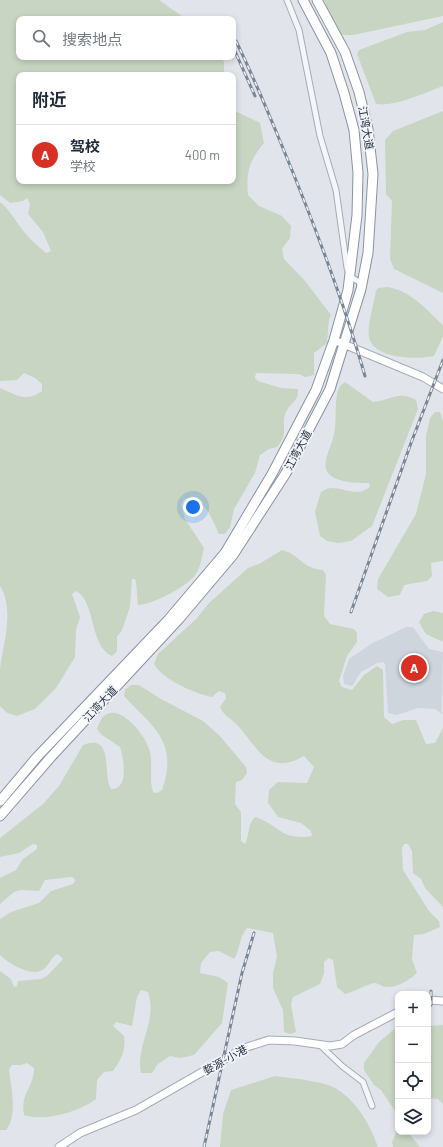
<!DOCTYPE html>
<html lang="zh">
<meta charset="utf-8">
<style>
:root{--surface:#fff;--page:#f6f6f7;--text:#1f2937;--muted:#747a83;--line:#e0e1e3;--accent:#d93025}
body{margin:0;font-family:Barlow,"Noto Sans SC",sans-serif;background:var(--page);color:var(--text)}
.controls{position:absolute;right:12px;bottom:12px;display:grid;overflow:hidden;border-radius:8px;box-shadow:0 2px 6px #0003}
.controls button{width:36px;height:36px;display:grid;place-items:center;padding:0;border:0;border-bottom:1px solid var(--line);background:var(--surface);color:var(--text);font:20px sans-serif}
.you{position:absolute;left:193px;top:507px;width:14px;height:14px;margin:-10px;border:3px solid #fff;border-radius:50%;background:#1a73e8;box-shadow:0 0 0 6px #1a73e833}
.badge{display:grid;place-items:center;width:26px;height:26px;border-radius:50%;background:var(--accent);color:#fff;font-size:13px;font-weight:700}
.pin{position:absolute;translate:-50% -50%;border:2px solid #fff;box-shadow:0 1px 4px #0006}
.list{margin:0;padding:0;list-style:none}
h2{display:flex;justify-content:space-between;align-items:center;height:52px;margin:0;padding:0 16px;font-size:17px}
h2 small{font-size:13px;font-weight:400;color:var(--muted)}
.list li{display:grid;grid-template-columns:26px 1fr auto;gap:12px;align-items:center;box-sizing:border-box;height:60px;padding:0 16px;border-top:1px solid var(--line)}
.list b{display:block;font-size:15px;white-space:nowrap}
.list p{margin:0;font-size:13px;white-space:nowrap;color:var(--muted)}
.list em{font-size:13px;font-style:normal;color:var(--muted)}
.icon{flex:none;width:22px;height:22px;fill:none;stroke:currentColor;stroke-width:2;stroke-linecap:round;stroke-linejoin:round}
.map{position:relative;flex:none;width:443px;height:1147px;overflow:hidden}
.search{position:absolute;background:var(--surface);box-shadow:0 2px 6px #0003;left:16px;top:16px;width:220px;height:44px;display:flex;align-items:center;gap:10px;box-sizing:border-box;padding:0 14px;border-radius:8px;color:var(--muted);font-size:15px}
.panel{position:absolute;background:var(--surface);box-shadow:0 2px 6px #0003;left:16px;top:72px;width:220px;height:112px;border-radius:8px}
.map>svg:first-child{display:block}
.built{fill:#cfd5dd}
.green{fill:#c8d5c2}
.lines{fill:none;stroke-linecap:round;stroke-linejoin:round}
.street-casing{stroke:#a6acb6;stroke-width:7}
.secondary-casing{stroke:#a6acb6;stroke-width:9}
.highway-casing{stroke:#8893a2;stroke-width:11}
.street{stroke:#f4f6f9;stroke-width:5}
.secondary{stroke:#fff;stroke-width:7}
.highway{stroke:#fff;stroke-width:9}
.rail-casing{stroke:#7a8595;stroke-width:3}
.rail{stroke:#f1f4f8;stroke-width:1.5;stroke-dasharray:4.5;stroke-linecap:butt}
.labels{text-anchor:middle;stroke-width:3.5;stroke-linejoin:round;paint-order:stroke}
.street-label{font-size:11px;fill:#283344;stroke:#f1f4f8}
</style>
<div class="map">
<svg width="443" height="1147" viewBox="0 0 443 1147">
<rect width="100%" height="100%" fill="#e1e5eb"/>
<polygon class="built" points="406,627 413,627 429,649 443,652 442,714 435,709 418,708 397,715 388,713 385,664 383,662 377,663 361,672 352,686 344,684 343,676 349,659 371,644"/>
<g class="green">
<path d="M 0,0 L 159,0 L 186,19 L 19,19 L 19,57 L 222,57 L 224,63 L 224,75 L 19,75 L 19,181 L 233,181 L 233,110 L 260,123 L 264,143 C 249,161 246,172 248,195 L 259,206 L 282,216 L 291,226 L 290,238 L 282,249 L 284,259 L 306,282 L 331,315 L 329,319 L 327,343 L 314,353 L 314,375 L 305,377 L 299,374 L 256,373 L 255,378 L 258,381 L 281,388 L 298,389 C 299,401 292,401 287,410 C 281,419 286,430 283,438 C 282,441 279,444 277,447 L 269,449 L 260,455 L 255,473 L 234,509 L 230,527 L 225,534 L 219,534 C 213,521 203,493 184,499 L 181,505 L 185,519 L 204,548 C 202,556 201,565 197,572 C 191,585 152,605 138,605 L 136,582 L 135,579 L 132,579 L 130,607 L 122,630 L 117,637 L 117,651 L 112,656 C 89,646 96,601 76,591 L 72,594 L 80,617 L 76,630 L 75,657 L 56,688 L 35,709 L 17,716 L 7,713 L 0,706 C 0,694 0,681 0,669 C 3,644 15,610 0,586 L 0,388 C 17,395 25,403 42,391 L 42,384 L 35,378 L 24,373 L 17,380 L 0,381 L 0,202 C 10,210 14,219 22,229 C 28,238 38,246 46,253 L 51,251 L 43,232 L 28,214 L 30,204 L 27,198 L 23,201 L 10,203 L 0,195 Z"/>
<polygon points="324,0 443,0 443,16 353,35 342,35 336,29"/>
<path d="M 443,22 L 443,86 C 425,93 394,107 376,104 L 357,54 L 359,50 L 407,32 L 425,30 Z"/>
<polygon points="443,111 443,293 394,269 390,259 392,201 386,194 385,140 393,131"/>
<path d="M 387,287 C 410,290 427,310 443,325 L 443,336 L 434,356 C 417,360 373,359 369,337 C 367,325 374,303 376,291 L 378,288 Z"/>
<path d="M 345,382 L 373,402 C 391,400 399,390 416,400 L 418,409 L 372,526 L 351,541 L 338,543 L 327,541 L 320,536 L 315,512 L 321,492 C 323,491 327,488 330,488 C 344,487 357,498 370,487 L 369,483 C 358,483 336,483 328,473 C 321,464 331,447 333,438 C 338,424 333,398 340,386 C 340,386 345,382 345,382 Z"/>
<polygon points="435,412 440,412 443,422 443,561 431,563 432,576 427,581 404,585 400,595 388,597 377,589 378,579 416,514 426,474 426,436 430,418"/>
<path d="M 282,550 C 301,555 301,568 323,570 L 326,575 L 324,616 L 330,624 L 354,629 L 357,633 L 357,642 L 347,656 L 339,681 L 342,687 L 352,690 L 364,675 L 377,666 L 383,670 L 384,717 L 392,724 L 403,720 L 416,720 L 426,744 L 435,743 L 443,728 L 443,907 L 425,888 L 421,879 L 413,873 L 412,851 L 408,844 L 404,844 L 402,848 L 403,870 L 429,911 L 439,921 L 440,927 L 424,934 L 414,935 L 412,959 L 417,973 C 409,980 398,988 386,987 C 382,987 379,983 374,983 C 365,985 356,991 345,994 L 337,987 L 333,960 L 329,958 L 324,962 L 324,973 L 320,984 L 293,997 L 291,1005 L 296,1032 L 290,1034 L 284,1032 L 283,1010 L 273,988 L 273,973 L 277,957 L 273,933 L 247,928 C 238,939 241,948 234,959 L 219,951 L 210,952 L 201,963 L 200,973 L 219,977 L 228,983 L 222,1023 L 194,1055 L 180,1058 L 170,1056 L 158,1064 L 152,1073 L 141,1073 C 135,1046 158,1021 148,992 L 141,990 L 137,997 L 132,1026 L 116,1022 L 113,1026 L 124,1036 C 126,1051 121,1060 113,1071 L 104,1072 L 97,1080 L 96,1099 C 79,1112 44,1122 24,1115 C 20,1092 34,1088 34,1068 L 27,1063 L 21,1065 L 12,1065 L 9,1070 C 11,1087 18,1116 6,1130 L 0,1130 L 0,971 L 11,979 L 14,987 L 17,986 L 18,981 L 41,979 L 47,976 L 63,959 L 58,954 C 52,956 50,963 45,968 C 34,979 9,964 0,955 L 0,919 L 11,912 L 39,903 L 51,891 L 73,884 L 75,881 L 74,878 L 71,877 L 45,880 L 39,891 L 21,890 L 14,892 L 0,904 L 0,878 L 16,870 L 23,859 L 37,849 L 37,845 L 33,844 L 19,853 L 0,857 L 0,838 L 43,804 L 59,786 L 83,745 C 115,733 102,775 111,789 C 129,790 124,759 120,747 L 102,735 L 97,729 C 108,690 145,731 150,752 C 153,765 149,779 153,792 L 157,793 L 162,790 C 179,742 153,727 124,696 L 125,690 L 131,685 L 139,685 L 161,699 L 203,721 L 220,736 L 246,767 L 247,773 L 242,780 L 236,782 L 235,804 L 241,812 L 241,841 L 245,844 C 250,834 247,825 255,817 C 280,825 280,841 312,836 L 311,831 L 301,823 L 278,817 L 268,803 L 269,790 L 278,782 L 307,783 L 314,767 L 304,756 C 269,776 259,750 239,727 C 232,718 225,718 220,707 L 226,698 L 225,693 L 219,691 L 212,697 C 196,694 161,679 154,664 L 158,654 L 197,618 L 209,603 L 248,568 L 259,564 Z"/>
<polygon points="433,611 443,613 443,642 426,634 419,622 424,614"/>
<polygon points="443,1025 443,1104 438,1099 428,1098 428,1026"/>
<polygon points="398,1026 398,1112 395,1111 381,1090 374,1085 364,1070 364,1063 379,1042"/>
<path d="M 275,1076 C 289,1078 322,1081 333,1087 C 355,1098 370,1124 378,1147 L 220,1147 L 223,1114 L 231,1090 Z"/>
<polygon points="397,1131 408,1132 420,1147 393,1147 392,1142"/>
</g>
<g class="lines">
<defs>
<g id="street">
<polyline points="287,0 299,30 320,136 336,190 347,268 350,276 362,284"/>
<polyline points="320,1045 342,1066 363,1082 372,1106"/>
</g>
<g id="secondary">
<polyline points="334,340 423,377 443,389"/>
<polyline points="428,1000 443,1001"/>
<polyline points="59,1147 80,1133 136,1110 244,1048 269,1040 295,1041 330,1046 342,1044 354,1035 398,1012"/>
</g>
<g id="highway">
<polyline points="0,801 37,757 169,619 225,553 272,474 316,390 334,340 348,290 357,215 358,173 354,130 344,93 331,53 303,0"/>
<polyline points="0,816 51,757 179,619 233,555 286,473 330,389 361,289 368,253 373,174 368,129 359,92 345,52 317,0"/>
</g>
</defs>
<use href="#street" class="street-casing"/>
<use href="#secondary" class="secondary-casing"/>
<use href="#highway" class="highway-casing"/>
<use href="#street" class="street"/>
<use href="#secondary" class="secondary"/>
<use href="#highway" class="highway"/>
<defs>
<g id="rail">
<path d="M 236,41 C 252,74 266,107 280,141 C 312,218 342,296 365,376"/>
<polyline points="233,47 255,96"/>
<polyline points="351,612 411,443 443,360"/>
<polyline points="431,1005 431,991"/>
<polyline points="204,1147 242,973 254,933"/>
</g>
</defs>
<use href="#rail" class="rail-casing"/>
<use href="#rail" class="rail"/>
</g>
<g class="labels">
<g class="street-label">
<text transform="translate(366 128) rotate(80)" y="4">江湾大道</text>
<text transform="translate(298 450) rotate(-62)" y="4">江湾大道</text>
<text transform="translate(100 704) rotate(-47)" y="4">江湾大道</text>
<text transform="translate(225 1060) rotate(-29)" y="4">婺源-小港</text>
</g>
</g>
</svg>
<div class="controls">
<button>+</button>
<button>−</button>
<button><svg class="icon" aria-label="locate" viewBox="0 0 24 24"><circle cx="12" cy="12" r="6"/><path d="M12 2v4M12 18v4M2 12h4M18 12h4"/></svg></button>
<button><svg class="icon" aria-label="layers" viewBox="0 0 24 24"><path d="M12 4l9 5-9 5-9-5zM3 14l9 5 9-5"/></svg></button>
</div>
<div class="you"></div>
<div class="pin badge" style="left:414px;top:668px">A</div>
<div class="search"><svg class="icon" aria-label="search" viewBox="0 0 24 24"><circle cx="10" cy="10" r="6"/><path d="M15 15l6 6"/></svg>搜索地点</div>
<section class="panel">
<h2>附近<small></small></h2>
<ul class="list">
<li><span class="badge">A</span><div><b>驾校</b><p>学校</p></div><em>400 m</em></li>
</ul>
</section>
</div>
